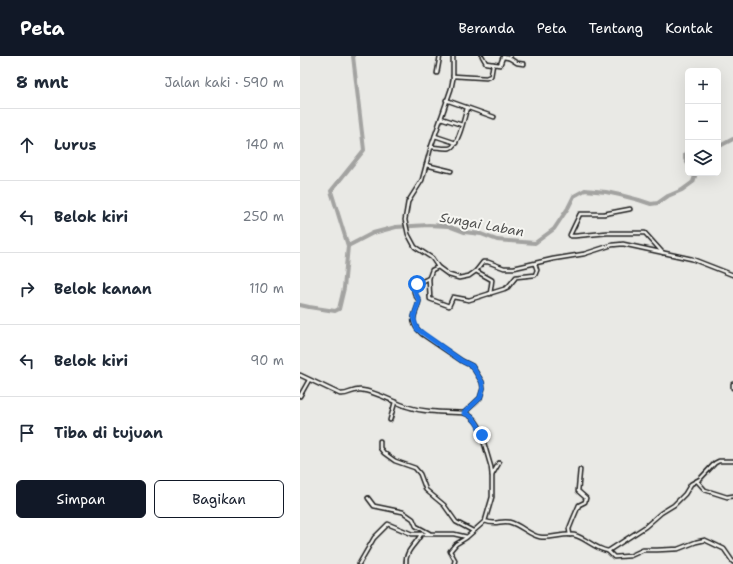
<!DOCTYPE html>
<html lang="id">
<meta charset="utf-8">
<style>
:root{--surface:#fff;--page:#f6f6f7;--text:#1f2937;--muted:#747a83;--line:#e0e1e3;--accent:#111827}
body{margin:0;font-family:"Shantell Sans",sans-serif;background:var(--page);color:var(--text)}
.controls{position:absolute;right:12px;top:12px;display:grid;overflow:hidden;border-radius:6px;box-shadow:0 4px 16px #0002}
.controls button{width:36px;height:36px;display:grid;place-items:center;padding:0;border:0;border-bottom:1px solid var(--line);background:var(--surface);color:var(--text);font:20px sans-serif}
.stop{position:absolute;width:12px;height:12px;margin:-9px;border:3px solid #1a73e8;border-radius:50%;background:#fff}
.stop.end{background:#1a73e8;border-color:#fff;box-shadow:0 1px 4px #0008}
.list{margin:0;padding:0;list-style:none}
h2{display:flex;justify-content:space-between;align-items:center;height:52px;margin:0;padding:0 16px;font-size:17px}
h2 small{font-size:13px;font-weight:400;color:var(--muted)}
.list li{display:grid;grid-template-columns:26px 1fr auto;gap:12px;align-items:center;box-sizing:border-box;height:72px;padding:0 16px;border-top:1px solid var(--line)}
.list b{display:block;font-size:15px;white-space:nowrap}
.list em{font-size:13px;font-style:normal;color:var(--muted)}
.actions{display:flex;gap:8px;padding:12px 16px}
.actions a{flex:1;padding:9px 0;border:1px solid var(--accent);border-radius:6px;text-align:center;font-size:14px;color:var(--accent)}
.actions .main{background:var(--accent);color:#fff}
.icon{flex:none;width:22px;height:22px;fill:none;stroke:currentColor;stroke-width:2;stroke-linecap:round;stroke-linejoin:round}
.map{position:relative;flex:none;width:433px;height:508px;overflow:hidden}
header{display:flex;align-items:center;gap:24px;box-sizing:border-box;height:56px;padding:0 20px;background:var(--accent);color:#fff}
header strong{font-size:19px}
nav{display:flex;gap:22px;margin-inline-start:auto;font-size:14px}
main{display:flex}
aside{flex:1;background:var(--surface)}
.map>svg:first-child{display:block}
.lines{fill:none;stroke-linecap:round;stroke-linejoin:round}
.river{stroke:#a3a3a1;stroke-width:4}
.street-casing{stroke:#1c1c1c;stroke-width:5.5}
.street{stroke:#f6f6f2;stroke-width:2.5}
.route{stroke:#1a73e8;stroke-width:5}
.labels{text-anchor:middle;stroke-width:4;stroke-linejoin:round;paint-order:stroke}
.water-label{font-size:13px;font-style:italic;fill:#525251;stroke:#f6f6f2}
</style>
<header>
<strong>Peta</strong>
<nav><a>Beranda</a><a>Peta</a><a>Tentang</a><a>Kontak</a></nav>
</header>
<main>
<aside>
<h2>8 mnt<small>Jalan kaki · 590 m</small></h2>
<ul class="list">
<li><svg class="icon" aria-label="ahead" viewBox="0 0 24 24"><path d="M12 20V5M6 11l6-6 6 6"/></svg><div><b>Lurus</b></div><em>140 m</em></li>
<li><svg class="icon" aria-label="left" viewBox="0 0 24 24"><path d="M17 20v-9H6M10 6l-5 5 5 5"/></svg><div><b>Belok kiri</b></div><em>250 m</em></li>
<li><svg class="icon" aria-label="right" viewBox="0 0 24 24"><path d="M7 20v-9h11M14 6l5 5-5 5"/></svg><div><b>Belok kanan</b></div><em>110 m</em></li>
<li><svg class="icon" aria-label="left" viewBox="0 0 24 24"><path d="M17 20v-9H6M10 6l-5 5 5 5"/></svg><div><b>Belok kiri</b></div><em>90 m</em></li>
<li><svg class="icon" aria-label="arrive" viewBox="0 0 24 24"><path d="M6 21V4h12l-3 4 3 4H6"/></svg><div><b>Tiba di tujuan</b></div></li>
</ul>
<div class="actions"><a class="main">Simpan</a><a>Bagikan</a></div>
</aside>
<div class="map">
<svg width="433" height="508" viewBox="0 0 433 508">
<rect width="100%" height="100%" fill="#e9e9e5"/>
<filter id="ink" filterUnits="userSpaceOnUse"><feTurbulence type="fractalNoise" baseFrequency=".025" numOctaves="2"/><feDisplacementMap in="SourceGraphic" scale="8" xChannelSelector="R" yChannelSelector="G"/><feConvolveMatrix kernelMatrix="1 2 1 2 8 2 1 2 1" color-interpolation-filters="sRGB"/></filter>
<g filter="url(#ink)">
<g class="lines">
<g class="river">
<polyline points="418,91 433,83"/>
<polyline points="388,95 385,98 385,103 388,108"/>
<polyline points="48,190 73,177 96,171 129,169 148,170 164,176 181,178 197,184 235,187 254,173 268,152 274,140 285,134 306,136 320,139 339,144 351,148 358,147 368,140 382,134 393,126 395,120 394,117"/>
<polyline points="0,249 9,251 35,255 39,253 44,232 48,190 31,135 64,94 53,0"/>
</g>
<defs>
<g id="street">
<polyline points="153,0 153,23 151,33 131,91 122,124 108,146 105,164 108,178 115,191 132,202 138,211 149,219 159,222 169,220 176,215 183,206 188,206 204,212 214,212 253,203 284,198 312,189 323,188 392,203 433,219"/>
<polyline points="182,0 186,7 200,9 203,1 209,2 210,0"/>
<polyline points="209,2 217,7 224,8"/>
<polyline points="137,17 140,0"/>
<polyline points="153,20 186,22 191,20 193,8"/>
<polyline points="146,44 194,61"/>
<polyline points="141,62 162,69"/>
<polyline points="135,80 156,87"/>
<path d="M 131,91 C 137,91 144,93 150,92 C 158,91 165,59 167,52"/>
<polyline points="126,109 151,115"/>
<polyline points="330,153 304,158 280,158 270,179 271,180 275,180 307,177 345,177 363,197"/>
<path d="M 138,211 L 132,214 L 129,222 C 124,225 113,228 114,235 C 114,239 118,242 119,245 C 116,260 107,264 122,278 L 162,305 L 172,310 L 182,326 L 183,332 L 180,342 L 164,357"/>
<polyline points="176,215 192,224 190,238"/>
<polyline points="129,222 130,243 149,250 153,241 169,244 204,233 208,231 216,221 235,219 237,214 235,208"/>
<path d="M 0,319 L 40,338 C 48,339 53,333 61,334 C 78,336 92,346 108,351 C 126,357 145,356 164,357 C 171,359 175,363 179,370 L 191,411 L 192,420 L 192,441 L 185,465 C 196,470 200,464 209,466 C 221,469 229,479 240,481 C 251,483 263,477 274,479 C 286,482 295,493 308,495 L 345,471 L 361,457 L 374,449 L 385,438 L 391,428 L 400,423 L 415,407 L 419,405 L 433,405"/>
<polyline points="433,328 433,332"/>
<polyline points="0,340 9,324"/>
<polyline points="90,364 95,346"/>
<polyline points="80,385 80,392 84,397 95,405 115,412 120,418 126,434 144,449 156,466 173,475"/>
<polyline points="192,419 199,407"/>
<polyline points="397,425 405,434 427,441 433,440"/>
<polyline points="68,442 74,450 103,456 113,463 116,470 129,477"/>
<polyline points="270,479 269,473 273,463 279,449 285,446 286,442 278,435 280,414"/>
<polyline points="308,495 314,501 330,500 343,494 357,494 378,493 396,486 405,484 424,493 433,506"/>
<polyline points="59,508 74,482 88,468 112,478 154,478 167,481 185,465"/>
<path d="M 106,508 C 105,494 116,489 121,478"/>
<polyline points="154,508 155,504 150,495 156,488 166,482"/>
</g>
</defs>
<use href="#street" class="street-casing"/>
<use href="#street" class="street"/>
</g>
</g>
<g class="lines" filter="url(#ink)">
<path class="route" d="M 117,228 C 111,235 117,238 119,245 L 114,260 L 114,264 L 117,273 L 162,305 L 172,310 L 182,326 L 183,332 L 180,342 L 164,357 C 175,361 178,368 182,379"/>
</g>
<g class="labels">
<g class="water-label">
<text transform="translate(182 168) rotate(10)" y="5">Sungai Laban</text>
</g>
</g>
</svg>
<div class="controls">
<button>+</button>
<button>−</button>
<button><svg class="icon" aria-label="layers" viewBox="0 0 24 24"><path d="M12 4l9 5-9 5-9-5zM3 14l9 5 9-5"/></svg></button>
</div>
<div class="stop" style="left:117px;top:228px"></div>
<div class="stop end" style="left:182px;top:379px"></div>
</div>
</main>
